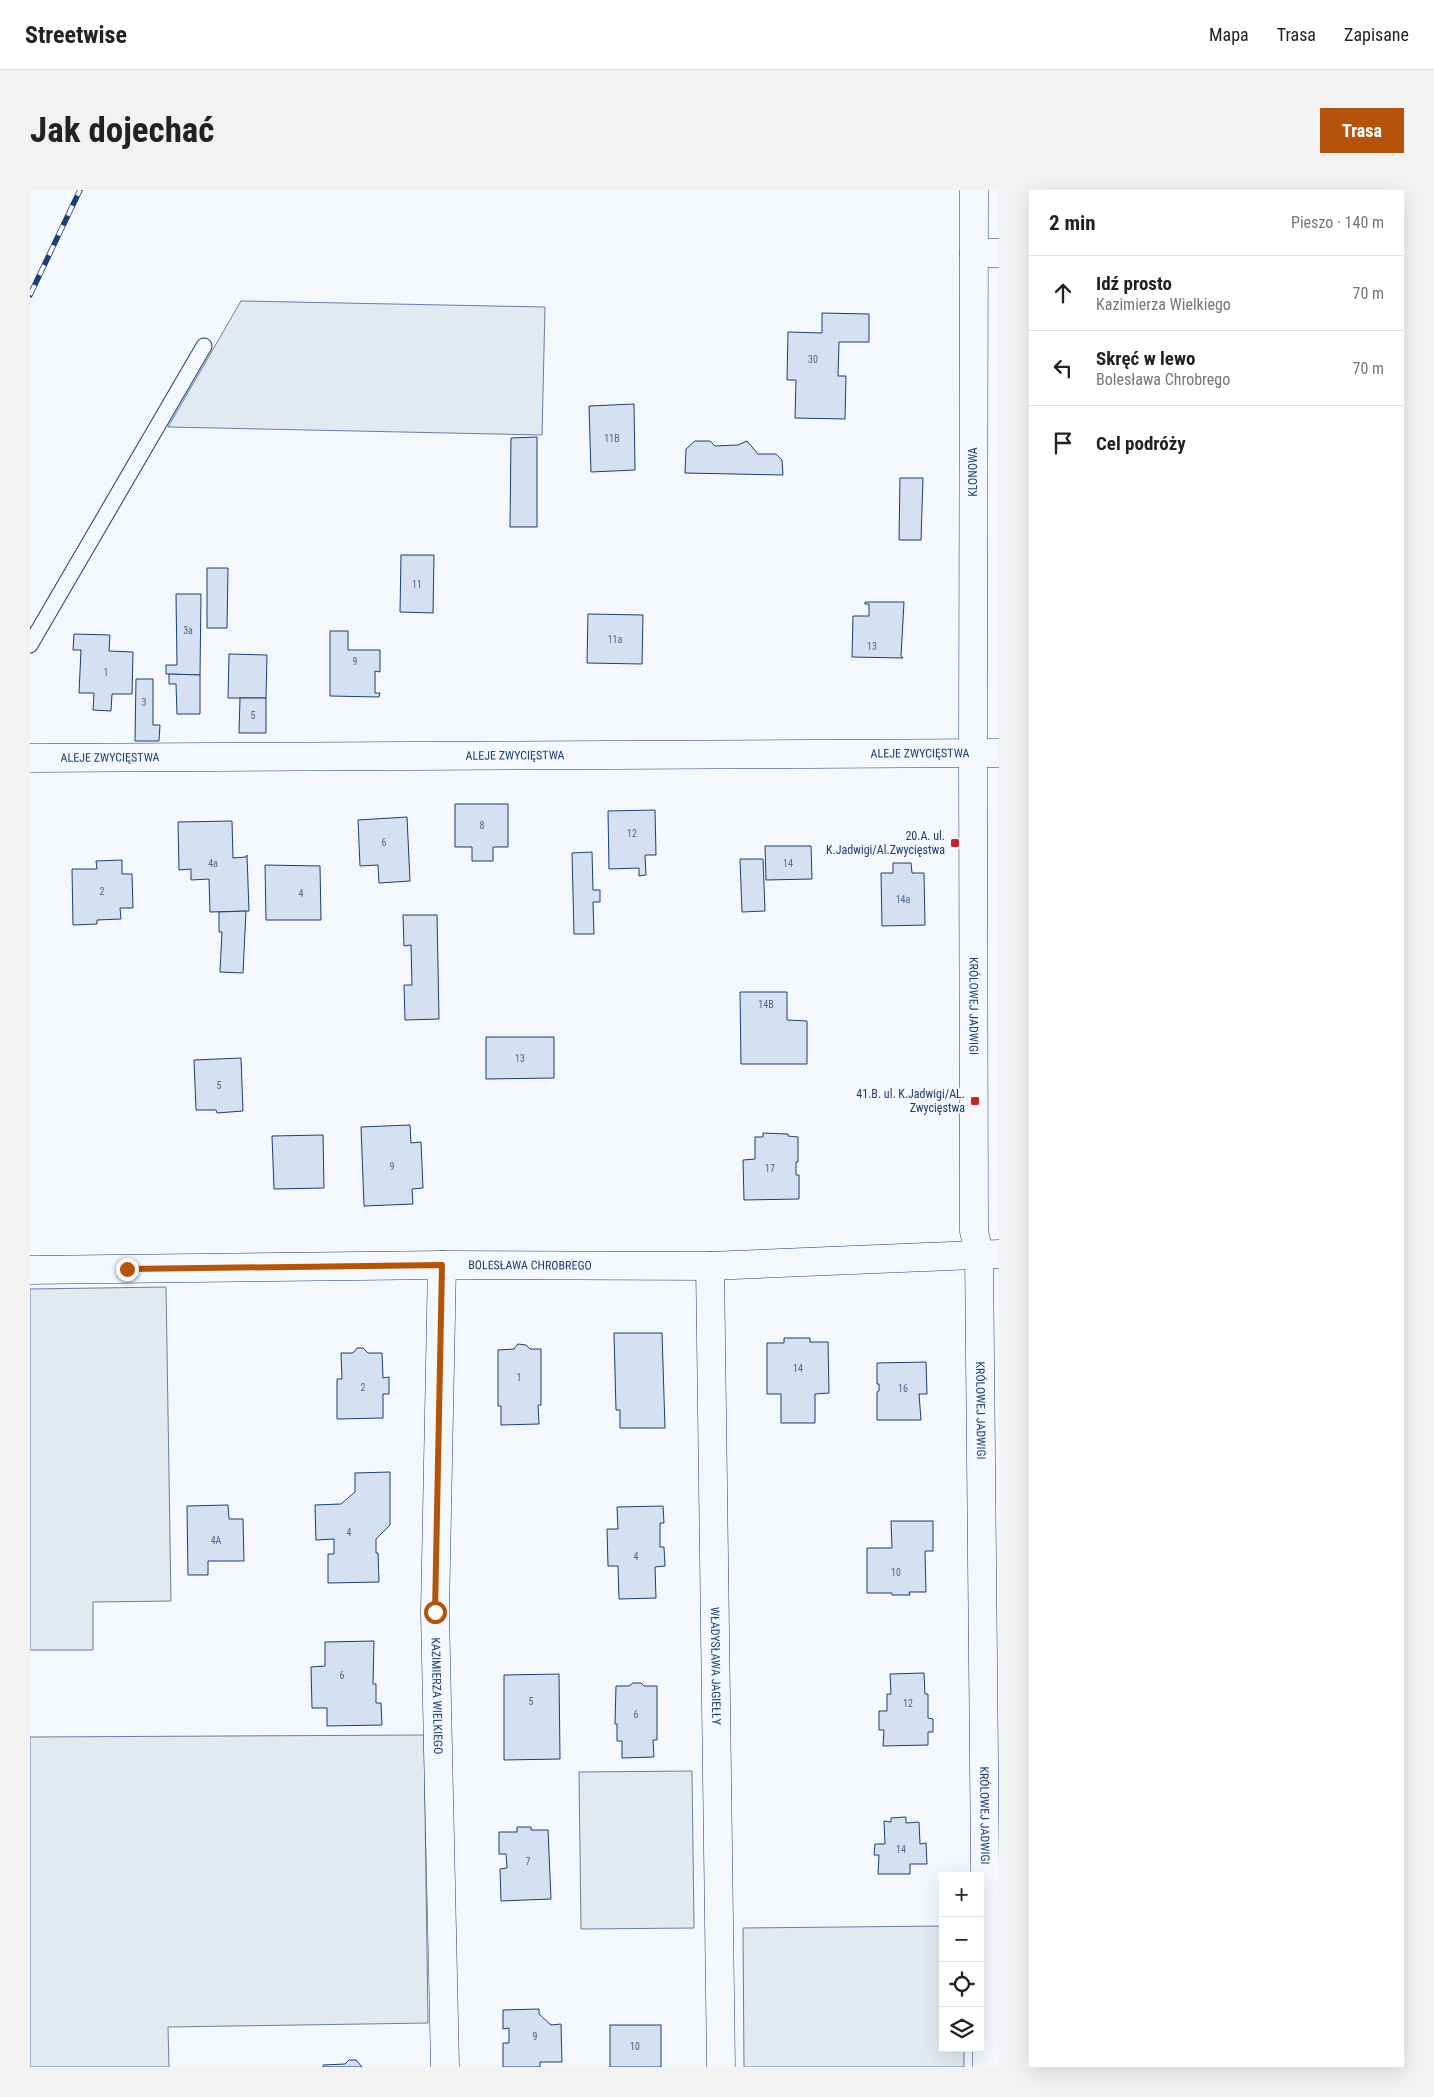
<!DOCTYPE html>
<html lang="pl">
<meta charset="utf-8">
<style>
:root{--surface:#fff;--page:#f2f2f2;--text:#222;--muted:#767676;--line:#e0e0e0;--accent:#b45309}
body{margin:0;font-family:"Roboto Condensed",sans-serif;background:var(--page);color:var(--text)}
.controls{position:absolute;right:15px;bottom:15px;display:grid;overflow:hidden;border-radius:0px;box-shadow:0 5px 20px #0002}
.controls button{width:45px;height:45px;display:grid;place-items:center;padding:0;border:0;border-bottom:1px solid var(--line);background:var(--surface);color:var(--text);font:25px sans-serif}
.stop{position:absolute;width:15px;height:15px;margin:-11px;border:4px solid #b45309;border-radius:50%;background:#fff}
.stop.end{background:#b45309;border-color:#fff;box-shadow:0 1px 5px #0008}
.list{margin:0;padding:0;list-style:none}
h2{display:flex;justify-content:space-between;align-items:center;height:65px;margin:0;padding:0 20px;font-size:21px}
h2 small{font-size:16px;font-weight:400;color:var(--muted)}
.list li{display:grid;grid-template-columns:32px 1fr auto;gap:15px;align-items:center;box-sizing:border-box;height:75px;padding:0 20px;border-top:1px solid var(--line)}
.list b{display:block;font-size:19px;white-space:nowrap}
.list p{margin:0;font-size:16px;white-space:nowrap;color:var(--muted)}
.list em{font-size:16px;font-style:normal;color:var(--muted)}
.icon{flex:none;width:28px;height:28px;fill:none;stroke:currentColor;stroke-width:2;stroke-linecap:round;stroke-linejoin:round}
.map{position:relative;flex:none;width:969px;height:1877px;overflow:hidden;border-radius:0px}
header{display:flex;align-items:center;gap:30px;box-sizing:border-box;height:70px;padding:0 25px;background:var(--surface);border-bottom:1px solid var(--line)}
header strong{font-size:24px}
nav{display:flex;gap:28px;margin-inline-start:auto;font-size:18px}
.intro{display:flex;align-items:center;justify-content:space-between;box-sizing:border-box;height:120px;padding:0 30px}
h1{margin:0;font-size:35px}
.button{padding:12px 22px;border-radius:0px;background:var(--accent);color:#fff;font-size:18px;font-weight:700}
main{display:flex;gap:30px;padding:0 30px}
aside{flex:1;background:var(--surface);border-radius:0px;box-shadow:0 5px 20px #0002}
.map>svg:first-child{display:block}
.green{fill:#e3e9f0;stroke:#687fa3}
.building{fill:#d5e0f0;stroke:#1d3f73}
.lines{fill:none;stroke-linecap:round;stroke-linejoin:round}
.service-casing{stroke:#1d3f73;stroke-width:17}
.minor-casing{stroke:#1d3f73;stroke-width:29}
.service{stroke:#f4f7fb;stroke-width:15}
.minor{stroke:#f4f7fb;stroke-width:28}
.rail-casing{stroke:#1d3f73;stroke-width:5.5}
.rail{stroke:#f4f7fb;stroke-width:4;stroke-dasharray:11;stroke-linecap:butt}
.route{stroke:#b45309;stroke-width:6}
.poi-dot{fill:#c62828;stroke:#f4f7fb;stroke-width:2}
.labels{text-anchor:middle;stroke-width:4;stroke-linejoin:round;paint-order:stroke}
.number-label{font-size:10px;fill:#4b6792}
.street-label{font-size:12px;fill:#1d3f73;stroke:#f4f7fb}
.poi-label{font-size:12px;fill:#1d3f73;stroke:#f4f7fb;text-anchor:end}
</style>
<header>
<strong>Streetwise</strong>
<nav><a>Mapa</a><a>Trasa</a><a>Zapisane</a></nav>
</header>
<div class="intro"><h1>Jak dojechać</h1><a class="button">Trasa</a></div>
<main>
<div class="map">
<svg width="969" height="1877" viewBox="0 0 969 1877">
<rect width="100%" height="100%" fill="#f4f7fb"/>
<g class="green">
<polygon points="211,111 515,117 512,245 138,237"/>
<polygon points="136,1097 141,1411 63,1412 63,1460 0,1460 0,1099"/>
<polygon points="394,1545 398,1833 138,1837 139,1877 0,1877 0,1547"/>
<polygon points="662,1581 664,1738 551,1739 549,1582"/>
<polygon points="913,1736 913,1858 934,1858 934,1877 714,1877 713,1738"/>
</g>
<g class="building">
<polygon points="792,123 839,124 839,152 809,152 808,186 816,186 815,229 765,228 766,190 757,190 758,142 792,143"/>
<polygon points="604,214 605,280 561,282 559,216"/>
<polygon points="507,247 507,337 480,337 481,248"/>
<polygon points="665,251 680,251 685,256 708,255 717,251 728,264 746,264 752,270 753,285 655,283 656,259"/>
<polygon points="870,288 893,288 891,350 869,350"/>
<polygon points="371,365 404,365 403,423 370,422"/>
<polygon points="177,378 198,378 197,438 177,438"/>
<polygon points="146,404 171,404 170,485 136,484 136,475 147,475"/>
<polygon points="835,412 874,412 871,466 873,468 822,467 823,426 839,426 839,414 835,414"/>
<polygon points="558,424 613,425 612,474 557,473"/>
<polygon points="300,441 318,441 318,460 350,460 350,482 345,481 345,503 350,503 349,507 300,506"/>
<polygon points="44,444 80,445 79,461 103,462 102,504 82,504 81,521 63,520 64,503 49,503 51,460 43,460"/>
<polygon points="199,464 237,465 236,508 198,508"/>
<polygon points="139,484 170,485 170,524 147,524 146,494 139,494"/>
<polygon points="106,489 123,489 123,535 130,535 129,551 105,551"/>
<polygon points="210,508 236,508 236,543 209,543"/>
<polygon points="425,614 478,614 478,657 463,657 463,671 442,671 442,657 425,657"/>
<polygon points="625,620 626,665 615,665 616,685 609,686 609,678 579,679 578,621"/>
<polygon points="377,627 380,691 349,693 348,675 330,676 328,630"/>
<polygon points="202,631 203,668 216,667 217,665 219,721 180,722 179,689 161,690 161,679 149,680 148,632"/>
<polygon points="735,656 781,656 782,689 736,690"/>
<polygon points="562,662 563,700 570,700 570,712 563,712 564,744 544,744 542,663"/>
<polygon points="710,669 733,669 735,721 712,722"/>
<polygon points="92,670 92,684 102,684 103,718 90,718 91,729 67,730 67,734 43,735 42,679 67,679 66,671"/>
<polygon points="863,673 881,673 882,683 894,683 895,735 852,736 851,683 863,683"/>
<polygon points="235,675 290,676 291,730 236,730"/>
<polygon points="216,721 213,783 190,782 192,742 189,742 189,722"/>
<polygon points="373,725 407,725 409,829 375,830 374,795 382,795 381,755 374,756"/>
<polygon points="710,802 757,802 757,830 777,831 777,874 711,874"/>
<polygon points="456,847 524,847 524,888 456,889"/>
<polygon points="211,868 213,921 187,923 186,920 166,920 164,870"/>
<polygon points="380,935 381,953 391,952 393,998 382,999 383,1014 334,1016 331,937"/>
<polygon points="733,943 758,944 758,946 768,947 768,972 766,972 766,985 769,985 769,1009 714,1010 713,970 725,969 725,947 733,947"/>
<polygon points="293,945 294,998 244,999 242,946"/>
<polygon points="584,1143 632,1143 635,1238 590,1238 590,1220 586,1220"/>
<polygon points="754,1148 780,1148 780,1152 798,1152 799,1203 785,1204 785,1233 751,1233 751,1204 737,1204 737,1153 754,1153"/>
<polygon points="488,1154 496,1155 500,1159 511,1159 511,1215 508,1215 509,1234 471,1235 471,1216 468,1216 468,1160 484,1159"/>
<polygon points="327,1158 333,1158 338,1163 352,1163 353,1188 359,1187 359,1204 353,1204 353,1228 307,1229 307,1189 312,1189 311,1163 323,1163"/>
<polygon points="896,1172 897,1204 889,1204 891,1230 847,1230 847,1202 849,1201 849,1194 847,1194 847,1173"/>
<polygon points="360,1282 360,1335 346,1349 346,1363 348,1363 349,1392 298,1393 298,1364 304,1364 304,1349 286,1350 285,1315 311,1314 325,1302 325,1283"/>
<polygon points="198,1315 199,1329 213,1329 214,1371 178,1371 178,1385 158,1385 157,1316"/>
<polygon points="633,1316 634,1333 630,1333 630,1357 634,1357 635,1376 625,1377 626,1408 589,1409 588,1376 578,1376 577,1339 588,1339 587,1317"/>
<polygon points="861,1331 903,1331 903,1361 895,1361 896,1402 879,1402 880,1405 862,1405 862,1403 837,1403 837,1358 862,1358"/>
<polygon points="344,1451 343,1494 346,1494 346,1513 351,1513 352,1535 297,1536 297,1518 282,1518 281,1477 295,1476 295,1452"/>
<polygon points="894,1483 895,1504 898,1504 898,1528 903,1529 903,1542 898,1542 898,1555 853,1556 854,1540 849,1540 849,1521 857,1521 857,1504 861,1504 860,1484"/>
<polygon points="529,1484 530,1569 474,1570 474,1485"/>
<polygon points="603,1493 611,1493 614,1496 627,1496 627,1550 623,1550 624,1567 592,1568 592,1551 587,1551 587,1534 585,1534 586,1496 599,1496"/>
<polygon points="876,1627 876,1633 889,1632 890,1654 896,1653 897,1674 880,1674 880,1684 848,1684 849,1665 844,1665 845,1654 855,1654 854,1631 861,1632 861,1628"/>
<polygon points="487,1637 501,1637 501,1640 518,1640 521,1709 471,1711 470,1679 477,1678 476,1664 469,1664 469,1642 487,1642"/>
<polygon points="509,1819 509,1824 521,1835 531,1834 532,1872 510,1872 510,1877 473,1877 473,1853 479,1853 479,1838 473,1839 473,1820"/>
<rect x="580" y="1835" width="51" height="42"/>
<polygon points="319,1870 326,1870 332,1877 293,1877 293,1875 315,1874"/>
</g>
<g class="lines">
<defs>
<polyline id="service" points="0,455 174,156"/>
<g id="minor">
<path id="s1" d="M 944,0 L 943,564 L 944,1041 L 949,1064 L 957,1877"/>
<polyline points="944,63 969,63"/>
<path id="s2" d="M 0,568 L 969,563"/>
<path id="s3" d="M 412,1075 L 405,1422 L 415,1877"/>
<path id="s4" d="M 680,1076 L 691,1877"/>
<path id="s5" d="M 0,1080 L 412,1075 L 680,1076 L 969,1064"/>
</g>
</defs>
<use href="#service" class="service-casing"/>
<use href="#minor" class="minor-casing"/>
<use href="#service" class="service"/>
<use href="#minor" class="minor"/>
<defs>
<polyline id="rail" points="0,105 50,0"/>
</defs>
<use href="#rail" class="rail-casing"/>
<use href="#rail" class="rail"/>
</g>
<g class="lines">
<polyline class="route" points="97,1079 412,1075 405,1422"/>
</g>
<g class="poi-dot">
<rect x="920" y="648" width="10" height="10" rx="2.5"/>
<rect x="940" y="906" width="10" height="10" rx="2.5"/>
</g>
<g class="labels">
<g class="number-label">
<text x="783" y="173">30</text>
<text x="582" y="252">11B</text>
<text x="387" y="398">11</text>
<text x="158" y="444">3a</text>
<text x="585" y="453">11a</text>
<text x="842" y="460">13</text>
<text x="325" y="475">9</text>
<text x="76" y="486">1</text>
<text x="114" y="516">3</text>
<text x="223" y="529">5</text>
<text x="452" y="639">8</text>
<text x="602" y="647">12</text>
<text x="354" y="656">6</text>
<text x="183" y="677">4a</text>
<text x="758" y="677">14</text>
<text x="72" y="705">2</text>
<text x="271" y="707">4</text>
<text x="873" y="713">14a</text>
<text x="736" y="818">14B</text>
<text x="490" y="872">13</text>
<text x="189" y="899">5</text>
<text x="362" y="980">9</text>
<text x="740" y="982">17</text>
<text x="768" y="1182">14</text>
<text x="489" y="1191">1</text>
<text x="333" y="1201">2</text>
<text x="873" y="1202">16</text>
<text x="319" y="1346">4</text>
<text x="186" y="1354">4A</text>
<text x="606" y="1370">4</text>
<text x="866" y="1386">10</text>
<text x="312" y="1489">6</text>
<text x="501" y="1515">5</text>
<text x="878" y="1517">12</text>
<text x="606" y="1528">6</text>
<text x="871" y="1663">14</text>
<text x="498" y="1675">7</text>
<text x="505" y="1850">9</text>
<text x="605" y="1860">10</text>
</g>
<g class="street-label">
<text transform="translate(943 282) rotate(-90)" y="4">KLONOWA</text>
<text dy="4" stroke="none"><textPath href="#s2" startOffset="890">ALEJE ZWYCIĘSTWA</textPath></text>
<text dy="4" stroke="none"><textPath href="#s2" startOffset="485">ALEJE ZWYCIĘSTWA</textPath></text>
<text dy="4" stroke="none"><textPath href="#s2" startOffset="80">ALEJE ZWYCIĘSTWA</textPath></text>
<text dy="4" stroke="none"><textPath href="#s1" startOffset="816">KRÓLOWEJ JADWIGI</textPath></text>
<text dy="4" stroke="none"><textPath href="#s5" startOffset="500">BOLESŁAWA CHROBREGO</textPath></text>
<text dy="4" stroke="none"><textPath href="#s1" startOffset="1221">KRÓLOWEJ JADWIGI</textPath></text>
<text dy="4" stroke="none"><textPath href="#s4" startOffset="400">WŁADYSŁAWA JAGIEŁŁY</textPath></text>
<text dy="4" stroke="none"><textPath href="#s3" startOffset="431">KAZIMIERZA WIELKIEGO</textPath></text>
<text dy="4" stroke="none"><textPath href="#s1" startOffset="1626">KRÓLOWEJ JADWIGI</textPath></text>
</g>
<g class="poi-label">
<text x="915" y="650">20.A. ul.<tspan x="915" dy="14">K.Jadwigi/Al.Zwycięstwa</tspan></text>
<text x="935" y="908">41.B. ul. K.Jadwigi/AL.<tspan x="935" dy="14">Zwycięstwa</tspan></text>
</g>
</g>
</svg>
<div class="controls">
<button>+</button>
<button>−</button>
<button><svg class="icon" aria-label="locate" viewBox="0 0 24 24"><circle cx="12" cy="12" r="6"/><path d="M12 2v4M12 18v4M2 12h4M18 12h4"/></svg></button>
<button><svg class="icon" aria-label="layers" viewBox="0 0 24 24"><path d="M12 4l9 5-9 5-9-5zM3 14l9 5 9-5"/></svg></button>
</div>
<div class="stop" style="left:405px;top:1422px"></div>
<div class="stop end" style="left:97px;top:1079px"></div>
</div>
<aside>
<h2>2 min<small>Pieszo · 140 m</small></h2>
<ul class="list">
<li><svg class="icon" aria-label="ahead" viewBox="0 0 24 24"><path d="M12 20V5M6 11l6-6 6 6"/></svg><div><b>Idź prosto</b><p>Kazimierza Wielkiego</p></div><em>70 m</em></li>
<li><svg class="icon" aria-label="left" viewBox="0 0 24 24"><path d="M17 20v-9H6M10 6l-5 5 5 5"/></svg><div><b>Skręć w lewo</b><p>Bolesława Chrobrego</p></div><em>70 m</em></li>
<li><svg class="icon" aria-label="arrive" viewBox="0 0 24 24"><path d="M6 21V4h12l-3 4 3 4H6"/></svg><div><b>Cel podróży</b></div></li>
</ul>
</aside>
</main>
